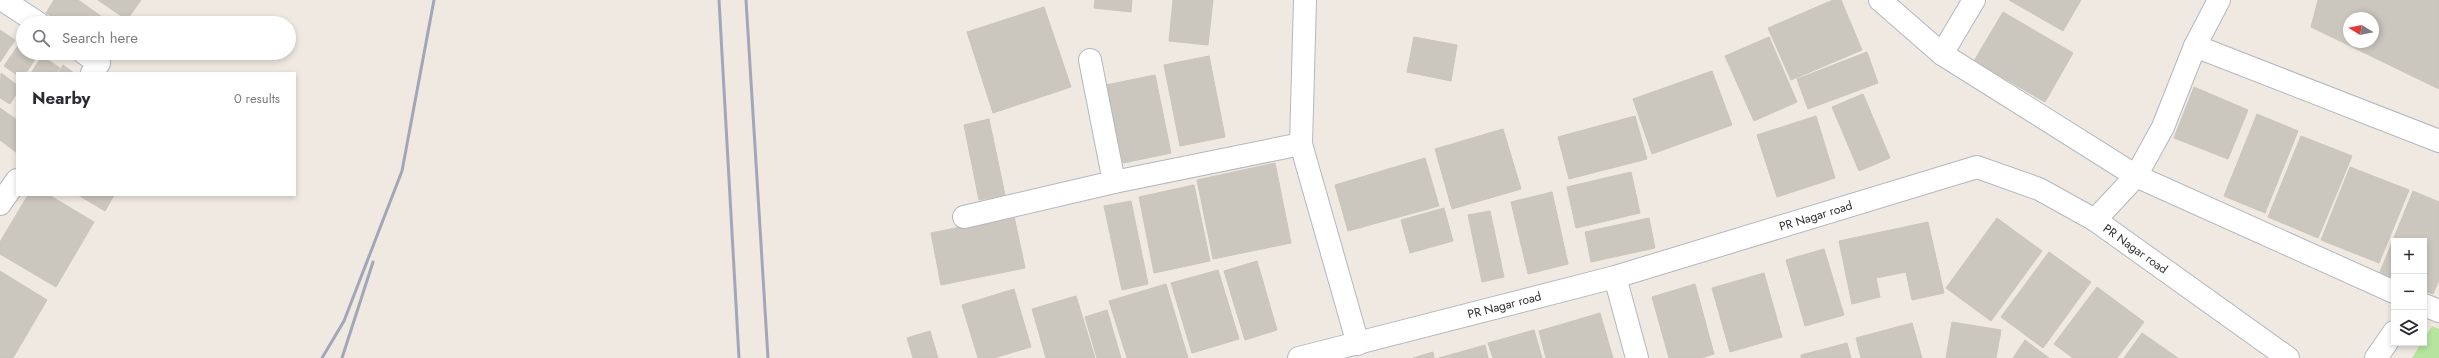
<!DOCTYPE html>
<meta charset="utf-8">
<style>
:root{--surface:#fff;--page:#f2f2f3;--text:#2b2b33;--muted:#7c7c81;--line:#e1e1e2}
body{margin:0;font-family:Jost,sans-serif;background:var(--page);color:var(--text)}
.controls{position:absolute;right:12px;bottom:12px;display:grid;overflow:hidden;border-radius:0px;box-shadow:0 2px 6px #0003}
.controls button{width:36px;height:36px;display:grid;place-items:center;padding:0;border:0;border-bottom:1px solid var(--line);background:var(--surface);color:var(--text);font:20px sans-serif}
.compass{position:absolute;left:2343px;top:12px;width:36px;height:36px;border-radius:50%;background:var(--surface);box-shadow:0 2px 6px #0003;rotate:280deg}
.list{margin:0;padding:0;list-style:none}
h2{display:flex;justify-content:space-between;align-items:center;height:52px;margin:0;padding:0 16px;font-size:17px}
h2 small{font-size:13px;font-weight:400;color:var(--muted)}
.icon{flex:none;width:22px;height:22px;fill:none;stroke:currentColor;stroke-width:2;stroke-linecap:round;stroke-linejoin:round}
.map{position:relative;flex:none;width:2439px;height:358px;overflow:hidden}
.search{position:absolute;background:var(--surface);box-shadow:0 2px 6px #0003;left:16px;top:16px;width:280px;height:44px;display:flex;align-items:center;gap:10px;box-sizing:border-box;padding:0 14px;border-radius:22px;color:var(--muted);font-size:15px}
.panel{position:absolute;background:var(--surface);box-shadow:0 2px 6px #0003;left:16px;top:72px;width:280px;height:124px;border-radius:0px}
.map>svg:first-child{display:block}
.green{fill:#b6e59e}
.building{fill:#cbc7bf;stroke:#cbc5ba;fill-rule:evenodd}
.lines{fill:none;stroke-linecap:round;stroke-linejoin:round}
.street-casing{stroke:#b4b7c1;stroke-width:24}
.street{stroke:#fff;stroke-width:22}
.rail{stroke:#a3a6b8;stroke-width:3}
.labels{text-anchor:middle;stroke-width:4;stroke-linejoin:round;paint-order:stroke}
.street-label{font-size:12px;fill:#2e2e2e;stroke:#fff}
</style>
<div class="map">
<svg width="2439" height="358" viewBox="0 0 2439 358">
<rect width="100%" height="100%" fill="#efe9e1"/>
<polygon class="green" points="2432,326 2439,329 2439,358 2412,358 2421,343 2424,343 2424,339"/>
<g class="building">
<polygon points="54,0 78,0 111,23 60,23 46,13"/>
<polygon points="98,0 141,0 127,20"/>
<polygon points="1095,0 1132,0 1131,12 1094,8"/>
<polygon points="1173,0 1213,0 1208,45 1169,41"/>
<polygon points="1833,0 1841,0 1862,50 1791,80 1768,28"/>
<polygon points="2009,0 2081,0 2063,31"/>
<path d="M 2318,0 L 2439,0 L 2439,89 L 2311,27 ZM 2349,18 L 2373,18 L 2373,42 L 2349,42 Z"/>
<polygon points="1044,7 1071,87 993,113 967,32"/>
<polygon points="2003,12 2073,53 2045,102 1974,61"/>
<polygon points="0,30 15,40 0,62"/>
<polygon points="1414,37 1457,45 1451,81 1407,72"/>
<polygon points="1769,37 1797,102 1754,121 1725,56"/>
<polygon points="20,43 23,45 23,53 38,55 26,73 17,75 4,66"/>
<polygon points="1867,52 1878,83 1808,109 1797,79"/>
<polygon points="42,56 60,68 56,73 31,73"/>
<polygon points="1209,56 1225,137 1180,146 1164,65"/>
<polygon points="63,65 74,73 58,73"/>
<polygon points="1712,71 1732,125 1652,154 1633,99"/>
<polygon points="1,73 17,85 17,93 10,104 0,98"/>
<polygon points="1155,75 1171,153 1123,163 1106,85"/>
<polygon points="2194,87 2248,110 2228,159 2174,138"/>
<polygon points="1863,94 1890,158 1859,171 1832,107"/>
<polygon points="0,108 17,120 17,153 0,140"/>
<polygon points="2257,114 2298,131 2265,213 2224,196"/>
<polygon points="1635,116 1647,159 1569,179 1558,137"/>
<polygon points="1816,116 1835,178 1777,197 1757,135"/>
<polygon points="989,119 1005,195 979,200 964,125"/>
<polygon points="1503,129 1521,189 1452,209 1435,149"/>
<polygon points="2301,136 2352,156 2318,238 2268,217"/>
<polygon points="1425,158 1439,206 1348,231 1335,185"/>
<polygon points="1275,163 1291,243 1213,259 1197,180"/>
<polygon points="2350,167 2409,190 2379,263 2321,240"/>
<polygon points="1631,172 1640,213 1576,228 1567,187"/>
<polygon points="1194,185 1210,261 1154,273 1139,197"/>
<polygon points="2413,191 2439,202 2439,280 2433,294 2424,291 2424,241 2394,241 2394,278 2380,272"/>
<polygon points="1552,192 1568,264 1528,274 1511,202"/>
<polygon points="28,195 49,195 94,222 56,287 0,254 0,242"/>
<polygon points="78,195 114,195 105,211"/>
<polygon points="1131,201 1148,284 1122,290 1104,206"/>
<polygon points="1444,208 1453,241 1410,253 1401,220"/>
<polygon points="1490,211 1504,277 1482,282 1468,215"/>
<polygon points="1014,216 1025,268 941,285 931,233"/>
<polygon points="1649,218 1655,248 1591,262 1585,232"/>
<polygon points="1997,218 2042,251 1991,321 1946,288"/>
<polygon points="1928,222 1944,293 1912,300 1906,272 1876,278 1880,297 1852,304 1839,241"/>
<polygon points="1824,249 1844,315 1805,326 1786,260"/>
<polygon points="2049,252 2091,282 2043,348 2001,317"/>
<polygon points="1257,261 1277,330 1245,340 1224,271"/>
<polygon points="1218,270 1239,339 1192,353 1171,283"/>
<polygon points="0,271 47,300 13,358 0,358"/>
<polygon points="1764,273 1782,337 1730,352 1712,288"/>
<polygon points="1166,284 1188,358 1127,358 1109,301"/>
<polygon points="1695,284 1714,354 1701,358 1669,358 1652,297"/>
<polygon points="2097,287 2144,322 2117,358 2073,358 2054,344"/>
<polygon points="1014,289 1031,347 994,358 978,358 962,305"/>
<polygon points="1076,296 1095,358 1046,358 1032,309"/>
<polygon points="1107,310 1121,358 1097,358 1085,317"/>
<polygon points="1600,313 1613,358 1546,358 1539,331"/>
<polygon points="1952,322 2001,330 1996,358 1946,358"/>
<polygon points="1912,323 1922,358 1861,358 1856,338"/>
<polygon points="1534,330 1542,358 1493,358 1488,343"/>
<polygon points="930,331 938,358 913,358 907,338"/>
<polygon points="2142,333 2178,358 2124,358"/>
<polygon points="2025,340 2049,358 2013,358"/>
<polygon points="1847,343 1851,358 1801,358 1801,355"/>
<polygon points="1485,345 1488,358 1439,358"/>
<polygon points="1433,352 1434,358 1413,358"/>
</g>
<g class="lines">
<defs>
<g id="street">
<polyline points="3,0 38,23"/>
<polyline points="1305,0 1301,144 1358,344"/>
<polyline points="1880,0 1942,54 2136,176 2163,127 2195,46 2219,0"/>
<polyline points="2195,46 2439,141"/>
<polyline points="84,53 99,63 92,73"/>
<polyline points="1942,54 1974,0"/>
<polyline points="1090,60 1114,182"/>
<polyline points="0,204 17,180"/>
<polyline points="964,217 1114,182 1301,144"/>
<polyline points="2095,220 2136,176 2394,292"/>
<polyline points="1615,277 1637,358"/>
<polyline points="2424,305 2439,311"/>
<path id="s1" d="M 1299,358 L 1615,277 L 1977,167 L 2039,189 L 2095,220 L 2288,358"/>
<polyline points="2376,358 2394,332"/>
</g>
</defs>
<use href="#street" class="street-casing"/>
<use href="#street" class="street"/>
<g class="rail">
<polyline points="719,0 739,358"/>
<polyline points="746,0 768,358"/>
<polyline points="322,358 344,321 402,171 434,0"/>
<polyline points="342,358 373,262"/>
</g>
</g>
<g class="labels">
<g class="street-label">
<text dy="4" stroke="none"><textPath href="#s1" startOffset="536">PR Nagar road</textPath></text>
<text dy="4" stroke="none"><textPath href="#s1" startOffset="884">PR Nagar road</textPath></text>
<text dy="4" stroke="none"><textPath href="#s1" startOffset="212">PR Nagar road</textPath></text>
</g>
</g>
</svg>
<div class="controls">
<button>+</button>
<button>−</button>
<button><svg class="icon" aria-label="layers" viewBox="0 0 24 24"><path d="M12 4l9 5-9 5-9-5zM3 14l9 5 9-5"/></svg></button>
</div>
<svg class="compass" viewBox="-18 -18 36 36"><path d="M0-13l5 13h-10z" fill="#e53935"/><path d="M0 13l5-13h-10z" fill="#7c7c81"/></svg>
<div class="search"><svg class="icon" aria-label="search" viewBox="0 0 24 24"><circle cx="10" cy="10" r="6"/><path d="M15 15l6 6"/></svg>Search here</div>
<section class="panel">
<h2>Nearby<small>0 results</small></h2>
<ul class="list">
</ul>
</section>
</div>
